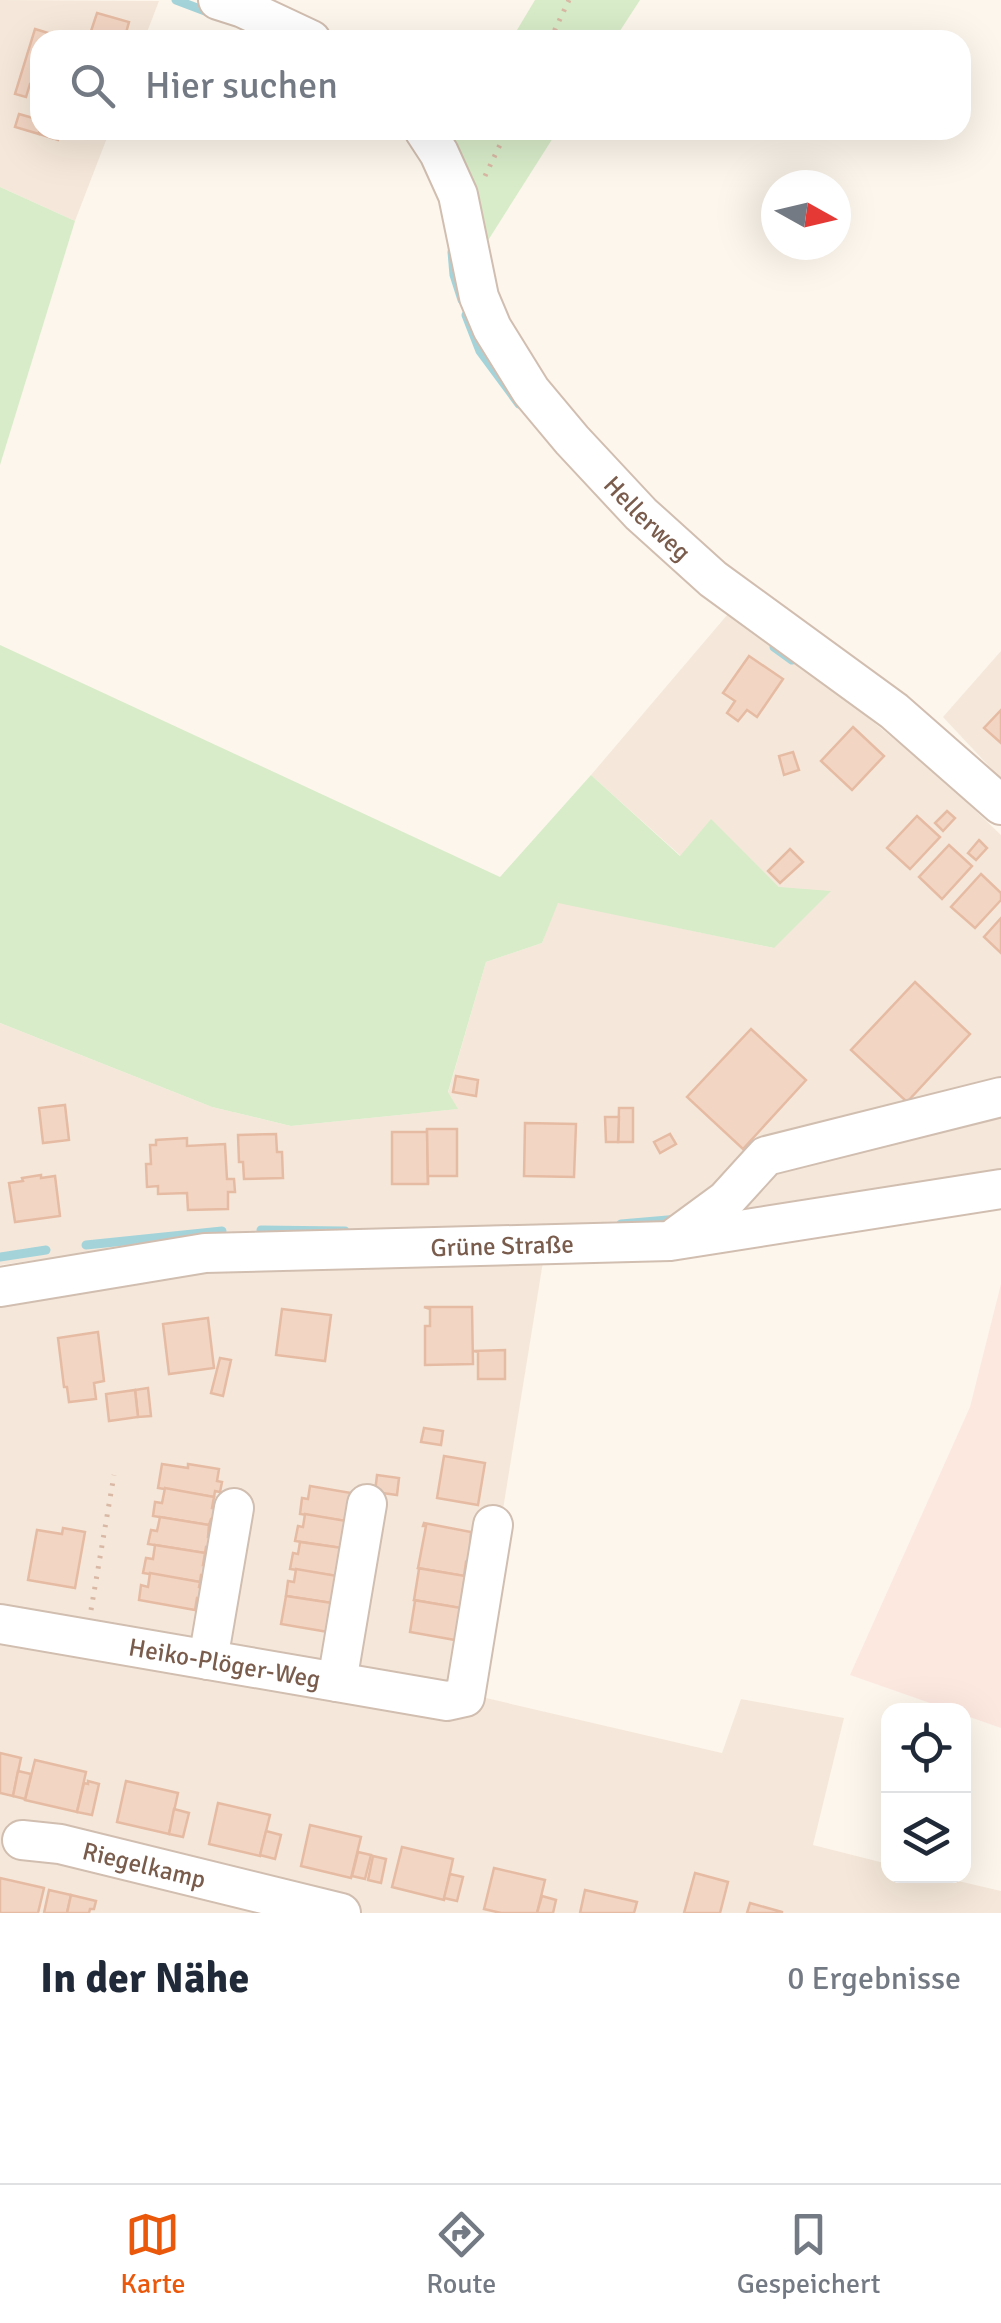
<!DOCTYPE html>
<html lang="de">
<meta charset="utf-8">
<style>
:root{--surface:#fff;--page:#f6f6f7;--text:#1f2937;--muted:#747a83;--line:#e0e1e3;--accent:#ea580c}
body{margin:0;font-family:Signika,sans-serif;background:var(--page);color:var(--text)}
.controls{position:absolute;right:30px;bottom:30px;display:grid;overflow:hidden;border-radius:20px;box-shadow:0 10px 40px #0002}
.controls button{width:90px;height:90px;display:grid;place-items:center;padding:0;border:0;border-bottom:2px solid var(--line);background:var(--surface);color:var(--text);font:50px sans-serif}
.compass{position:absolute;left:761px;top:170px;width:90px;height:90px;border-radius:50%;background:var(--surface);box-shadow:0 10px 40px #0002;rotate:98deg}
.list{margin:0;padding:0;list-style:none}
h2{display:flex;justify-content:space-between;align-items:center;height:130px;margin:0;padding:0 40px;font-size:42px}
h2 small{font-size:32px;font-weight:400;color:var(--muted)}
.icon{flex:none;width:55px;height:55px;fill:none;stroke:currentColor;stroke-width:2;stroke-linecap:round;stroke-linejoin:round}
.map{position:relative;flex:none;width:1001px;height:1913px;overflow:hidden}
.search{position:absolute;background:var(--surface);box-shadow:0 10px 40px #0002;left:30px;right:30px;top:30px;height:110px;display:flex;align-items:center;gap:25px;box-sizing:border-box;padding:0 35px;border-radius:30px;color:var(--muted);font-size:38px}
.sheet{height:270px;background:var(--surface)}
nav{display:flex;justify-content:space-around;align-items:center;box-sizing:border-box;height:140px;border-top:2px solid var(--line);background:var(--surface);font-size:28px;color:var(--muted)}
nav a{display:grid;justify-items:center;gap:5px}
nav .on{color:var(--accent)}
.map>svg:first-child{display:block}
.residential{fill:#f5e8da}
.commercial{fill:#fde8e0}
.green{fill:#d8ecc9}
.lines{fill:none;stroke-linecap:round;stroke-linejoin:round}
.stream{stroke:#a5d3da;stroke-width:9}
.building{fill:#f3d5c3;stroke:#e6bba3;stroke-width:2.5}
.minor-casing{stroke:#d1beb0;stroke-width:42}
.path{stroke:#d9b8a5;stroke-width:5;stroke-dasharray:2.5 8;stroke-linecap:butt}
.minor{stroke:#fff;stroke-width:38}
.labels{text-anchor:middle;stroke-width:8;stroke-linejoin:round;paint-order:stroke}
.street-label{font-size:25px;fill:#7a5c4d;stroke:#fffaf3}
</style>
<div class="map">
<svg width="1001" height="1913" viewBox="0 0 1001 1913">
<rect width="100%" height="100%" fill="#fdf6ec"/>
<g class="residential">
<polygon points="0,0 159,1 144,40 40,40 40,130 110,130 75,221 0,187"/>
<polygon points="733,608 937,774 1001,835 1001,1174 702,1217 144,1245 0,1265 0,1023 212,1107 291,1126 457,1109 448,1093 486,962 542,943 557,902 774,948 779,887 711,820 681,856 591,775"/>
<polygon points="1001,651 1001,779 943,717"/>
<polygon points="543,1262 473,1695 722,1753 741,1699 844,1718 813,1845 888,1864 888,1876 937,1876 1001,1891 1001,1913 0,1913 0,1301 188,1267"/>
</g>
<polygon class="commercial" points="1001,1284 1001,1728 964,1715 964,1710 950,1710 850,1675 970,1407"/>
<g class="green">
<polygon points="535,0 640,0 614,40 511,40"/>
<polygon points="456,130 558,130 487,242 449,142"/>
<polygon points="0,187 75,221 0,465"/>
<polygon points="0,645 500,877 591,775 680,856 711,819 779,887 831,891 774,948 558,903 542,943 486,962 448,1092 458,1109 291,1126 212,1107 0,1023"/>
</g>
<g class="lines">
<g class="stream">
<polyline points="176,0 213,14"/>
<polyline points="452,252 454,275 462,300"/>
<polyline points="466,315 480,351 519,404"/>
<polyline points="774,647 792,660"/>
<polyline points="621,1224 679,1219"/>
<polyline points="261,1230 345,1231"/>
<polyline points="86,1245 222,1231"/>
<polyline points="0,1257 46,1250"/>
</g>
</g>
<g class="building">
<polygon points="97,13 129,22 124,40 101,40 89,37"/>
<polygon points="35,29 71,40 40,40 40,87 30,84 26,97 15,94"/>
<polygon points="19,114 40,120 39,134 15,127"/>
<polygon points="40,129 40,130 61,130 58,140 39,134"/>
<polygon points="749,656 783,679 757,717 747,710 738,721 727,713 735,701 723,693"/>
<polygon points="1001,710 1001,743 984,728"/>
<polygon points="853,727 884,756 852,790 821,761"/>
<polygon points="793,752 799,770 784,775 779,756"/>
<polygon points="947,811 955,818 943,831 935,823"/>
<polygon points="917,816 940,837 910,869 887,848"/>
<polygon points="979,840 987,848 976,860 968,853"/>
<polygon points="949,845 972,866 942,899 919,877"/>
<polygon points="790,849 803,862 780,883 768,871"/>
<polygon points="981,874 1001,893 1001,900 975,928 951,907"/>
<polygon points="1001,918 1001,953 984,937"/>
<polygon points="915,982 970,1034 907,1102 851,1050"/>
<polygon points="751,1029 806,1080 743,1149 687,1097"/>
<polygon points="456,1076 478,1080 476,1096 453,1092"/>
<polygon points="65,1105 69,1140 43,1143 39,1108"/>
<polygon points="619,1108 633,1108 633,1142 618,1142"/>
<polygon points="605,1117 619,1117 618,1142 606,1142"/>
<polygon points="525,1123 576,1124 574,1177 524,1176"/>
<polygon points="427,1129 428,1184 392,1184 392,1132 427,1132"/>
<polygon points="427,1129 457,1129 457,1176 428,1176 428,1184"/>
<polygon points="276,1134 277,1152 282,1152 283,1178 244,1179 243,1162 239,1162 238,1135"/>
<polygon points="670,1134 676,1144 660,1153 654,1142"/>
<polygon points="187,1138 187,1146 225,1144 227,1179 234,1179 235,1192 228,1192 228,1209 188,1210 187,1193 158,1194 158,1186 147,1187 146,1164 151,1164 150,1145 156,1145 156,1140"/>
<polygon points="41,1175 41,1178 55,1176 60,1216 15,1222 9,1183 23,1181 22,1178"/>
<polygon points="424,1307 472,1307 473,1364 425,1365 425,1326 430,1326 430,1309"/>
<polygon points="282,1309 331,1315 325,1361 276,1355"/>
<polygon points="208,1318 214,1368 169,1374 163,1324"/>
<polygon points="98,1332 104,1381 94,1383 96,1399 69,1402 67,1387 64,1387 58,1338"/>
<polygon points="505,1350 505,1379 478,1379 478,1352 473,1351"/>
<polygon points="220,1358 231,1360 223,1396 211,1393"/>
<polygon points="148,1388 151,1416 138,1417 135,1390"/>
<polygon points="135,1390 138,1417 109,1421 106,1394"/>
<polygon points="424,1428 443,1431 441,1445 421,1442"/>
<polygon points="444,1456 485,1463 478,1505 437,1498"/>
<polygon points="162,1464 188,1468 188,1464 219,1469 217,1481 222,1482 220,1492 215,1491 214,1497 158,1488"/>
<polygon points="377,1475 399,1478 397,1495 375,1492"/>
<polygon points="310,1486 351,1493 346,1521 300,1514 302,1498 308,1499"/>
<polygon points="165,1488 214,1497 212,1508 217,1509 215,1519 211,1519 209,1525 153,1516 155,1502 162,1503"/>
<polygon points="305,1514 346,1521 342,1548 295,1541 298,1526 303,1527"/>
<polygon points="160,1517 209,1525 208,1537 212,1537 210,1548 206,1547 205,1553 148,1544 151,1530 157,1531"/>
<polygon points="424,1523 471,1532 469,1563 466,1562 464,1576 418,1568 426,1526 423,1526"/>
<polygon points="63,1528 85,1532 75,1588 28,1580 37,1530 62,1534"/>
<polygon points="300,1542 342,1548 337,1576 290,1569 293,1553 298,1554"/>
<polygon points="155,1545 205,1553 203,1565 207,1565 205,1576 201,1575 200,1582 143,1573 146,1558 153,1559"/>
<polygon points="417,1568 465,1576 460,1608 414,1600 419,1569"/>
<polygon points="296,1569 337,1576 332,1603 286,1596 288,1581 294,1582"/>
<polygon points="150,1573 200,1582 199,1587 204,1588 202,1599 197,1598 195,1610 139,1600 141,1585 148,1587"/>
<polygon points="286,1596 332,1603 328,1632 281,1624"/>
<polygon points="413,1600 461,1608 455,1640 410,1632 415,1601"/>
<polygon points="0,1753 21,1758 13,1796 0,1793"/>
<polygon points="35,1760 86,1772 77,1812 25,1800"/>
<polygon points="18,1771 31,1774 25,1799 13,1796"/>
<polygon points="88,1781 99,1784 92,1815 77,1812 84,1783 88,1784"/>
<polygon points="126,1781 178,1793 169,1834 117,1822"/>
<polygon points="218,1803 270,1815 260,1856 209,1844"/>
<polygon points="174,1809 189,1813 183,1837 169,1834"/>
<polygon points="310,1825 361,1837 351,1878 301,1866"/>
<polygon points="266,1831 281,1835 275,1859 260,1855"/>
<polygon points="402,1847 453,1859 444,1900 392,1887"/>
<polygon points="358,1852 371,1855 365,1879 352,1876"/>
<polygon points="373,1856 386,1859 381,1883 368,1880"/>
<polygon points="494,1868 545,1880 537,1913 501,1913 484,1909"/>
<polygon points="695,1873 728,1882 720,1913 684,1913"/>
<polygon points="450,1874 463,1877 457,1901 444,1898"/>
<polygon points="0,1878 44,1888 38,1913 0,1913"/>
<polygon points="49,1890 71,1895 67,1913 44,1913"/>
<polygon points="585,1890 637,1902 634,1913 580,1913"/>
<polygon points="71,1895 96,1901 94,1909 90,1909 89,1913 67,1913"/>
<polygon points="542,1896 556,1900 553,1913 537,1913"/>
<polygon points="750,1903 782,1912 782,1913 747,1913"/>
</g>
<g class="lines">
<defs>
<g id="minor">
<polyline points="218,0 243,8 311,40"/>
<path id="s1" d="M 424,130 L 439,153 L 458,195 L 479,297 L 492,328 L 531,391 L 572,440 L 641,514 L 713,579 L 894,711 L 1001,805"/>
<polyline points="677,1236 726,1200 766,1156 1001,1097"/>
<path id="s2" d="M 0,1287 L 205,1253 L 670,1241 L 1001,1189"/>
<path id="s3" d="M 0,1624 L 447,1701 L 465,1697 L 493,1525"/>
<polyline points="208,1660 234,1508"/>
<polyline points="337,1682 367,1504"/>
<path id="s4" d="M 22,1840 L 60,1844 L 341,1913"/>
</g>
</defs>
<use href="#minor" class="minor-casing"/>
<g class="path">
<polyline points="550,40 569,0"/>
<polyline points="485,176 507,130"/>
<polyline points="91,1610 114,1475"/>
</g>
<use href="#minor" class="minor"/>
</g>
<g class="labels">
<g class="street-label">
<text dy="9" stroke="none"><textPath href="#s1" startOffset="458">Hellerweg</textPath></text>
<text dy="9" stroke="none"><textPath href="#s2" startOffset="505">Grüne Straße</textPath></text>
<text dy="9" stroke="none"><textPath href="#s3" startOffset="228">Heiko-Plöger-Weg</textPath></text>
<text dy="9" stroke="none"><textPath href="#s4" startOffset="125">Riegelkamp</textPath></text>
</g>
</g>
</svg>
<div class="controls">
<button><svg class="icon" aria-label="locate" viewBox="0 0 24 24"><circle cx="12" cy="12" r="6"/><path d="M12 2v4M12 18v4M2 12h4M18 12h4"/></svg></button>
<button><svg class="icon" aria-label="layers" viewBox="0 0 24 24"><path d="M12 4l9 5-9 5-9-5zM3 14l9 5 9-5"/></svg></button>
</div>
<svg class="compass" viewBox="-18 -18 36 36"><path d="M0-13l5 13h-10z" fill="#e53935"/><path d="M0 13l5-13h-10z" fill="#747a83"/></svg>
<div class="search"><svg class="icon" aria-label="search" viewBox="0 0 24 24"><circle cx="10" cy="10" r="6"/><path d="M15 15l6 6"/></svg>Hier suchen</div>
</div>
<section class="sheet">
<h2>In der Nähe<small>0 Ergebnisse</small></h2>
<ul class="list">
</ul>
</section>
<nav>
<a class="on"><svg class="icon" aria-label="map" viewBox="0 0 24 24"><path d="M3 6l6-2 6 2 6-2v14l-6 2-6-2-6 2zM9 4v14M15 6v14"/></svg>Karte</a>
<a><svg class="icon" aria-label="directions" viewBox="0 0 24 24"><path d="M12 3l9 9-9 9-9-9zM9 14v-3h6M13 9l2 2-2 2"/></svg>Route</a>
<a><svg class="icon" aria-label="saved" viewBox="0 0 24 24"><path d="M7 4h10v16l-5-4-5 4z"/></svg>Gespeichert</a>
</nav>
